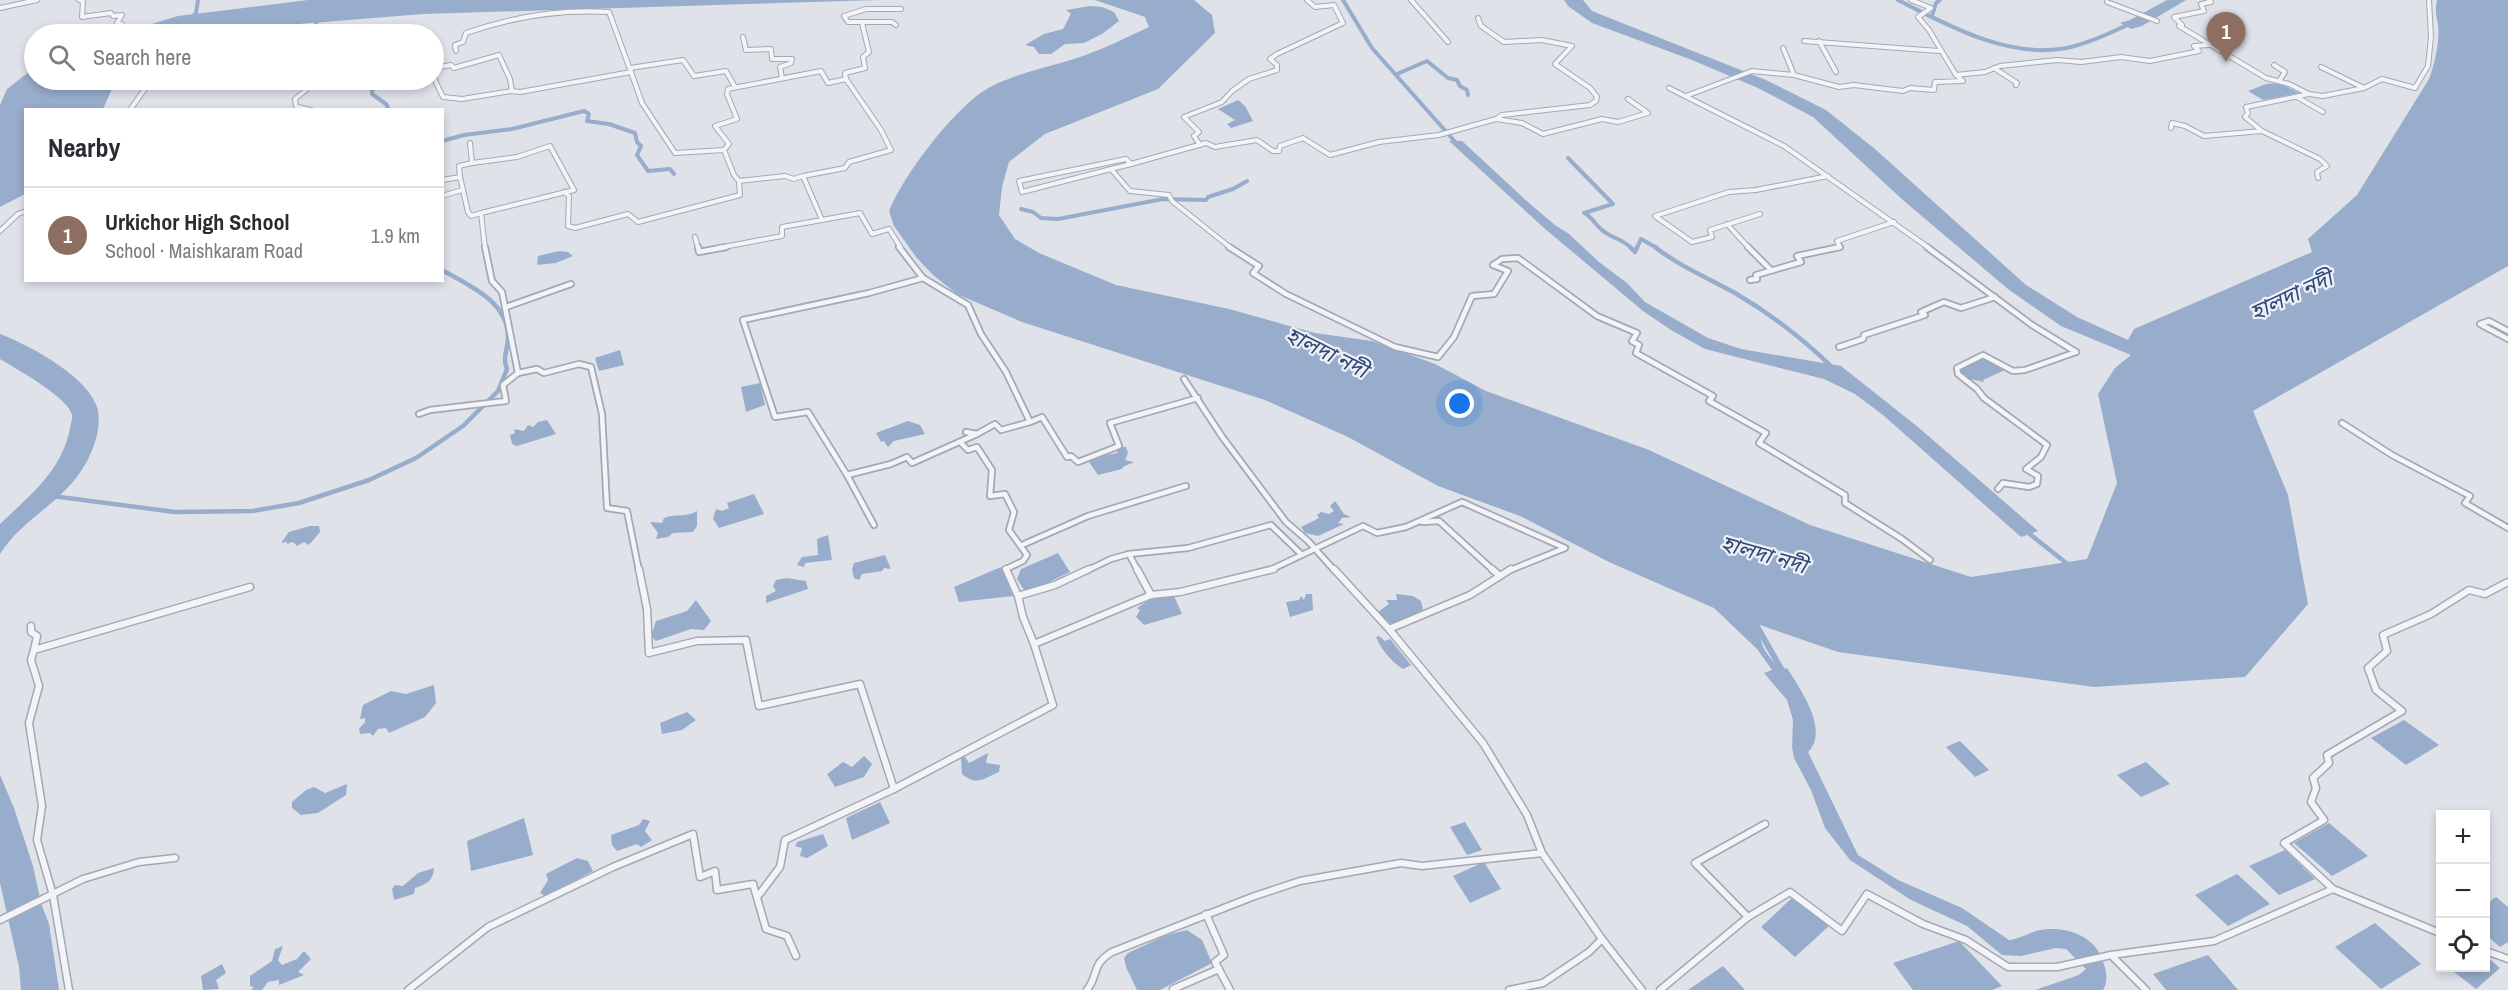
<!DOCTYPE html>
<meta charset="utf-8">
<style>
:root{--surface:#fff;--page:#f2f2f3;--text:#2b2b33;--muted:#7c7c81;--line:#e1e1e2;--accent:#ea580c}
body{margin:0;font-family:"Archivo Narrow","Noto Sans Bengali",sans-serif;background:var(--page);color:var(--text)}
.controls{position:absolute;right:18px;bottom:18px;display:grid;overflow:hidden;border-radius:0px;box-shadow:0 3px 9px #0003}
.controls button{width:54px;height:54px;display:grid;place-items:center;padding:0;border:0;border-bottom:2px solid var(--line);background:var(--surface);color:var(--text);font:30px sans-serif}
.you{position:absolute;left:1460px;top:404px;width:21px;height:21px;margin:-15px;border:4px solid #fff;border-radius:50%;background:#1a73e8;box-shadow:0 0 0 9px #1a73e833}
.badge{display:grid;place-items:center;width:39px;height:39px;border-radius:50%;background:var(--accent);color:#fff;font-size:20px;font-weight:700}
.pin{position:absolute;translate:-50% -50px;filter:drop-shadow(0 2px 3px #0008)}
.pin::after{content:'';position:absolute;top:32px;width:21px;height:18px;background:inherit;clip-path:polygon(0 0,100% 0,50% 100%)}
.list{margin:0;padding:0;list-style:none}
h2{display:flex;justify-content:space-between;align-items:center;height:78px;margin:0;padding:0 24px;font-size:26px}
h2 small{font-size:20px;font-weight:400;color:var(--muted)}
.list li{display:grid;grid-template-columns:39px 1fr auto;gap:18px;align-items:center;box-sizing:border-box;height:96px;padding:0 24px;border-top:2px solid var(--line)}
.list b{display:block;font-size:22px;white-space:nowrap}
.list p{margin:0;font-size:20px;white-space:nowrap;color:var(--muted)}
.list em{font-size:20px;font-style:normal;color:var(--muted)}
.icon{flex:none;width:33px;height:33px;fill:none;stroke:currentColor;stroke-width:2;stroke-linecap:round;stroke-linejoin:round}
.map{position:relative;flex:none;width:2508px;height:990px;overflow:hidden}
.search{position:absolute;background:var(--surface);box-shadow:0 3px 9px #0003;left:24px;top:24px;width:420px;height:66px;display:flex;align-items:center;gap:15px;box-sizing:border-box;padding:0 21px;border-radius:33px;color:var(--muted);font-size:22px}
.panel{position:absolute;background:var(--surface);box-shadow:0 3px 9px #0003;left:24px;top:108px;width:420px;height:174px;border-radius:0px}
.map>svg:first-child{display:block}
.water{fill:#98adcb}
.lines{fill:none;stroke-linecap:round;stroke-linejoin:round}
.canal-far2{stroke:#98adcb;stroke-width:4}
.canal-far1{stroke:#98adcb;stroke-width:4.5}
.canal{stroke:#98adcb;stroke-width:6}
.street-far2-casing{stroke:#a4a8b3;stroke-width:6}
.street-far1-casing{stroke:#a4a8b3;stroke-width:8}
.street-casing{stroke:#a4a8b3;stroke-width:9}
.street-far2{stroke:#f2f4f7;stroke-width:4}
.street-far1{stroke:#f2f4f7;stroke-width:4.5}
.street{stroke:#f2f4f7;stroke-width:6}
.labels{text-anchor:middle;stroke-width:4.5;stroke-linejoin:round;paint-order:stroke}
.water-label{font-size:22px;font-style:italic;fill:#2f4977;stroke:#eff1f7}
</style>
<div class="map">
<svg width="2508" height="990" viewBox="0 0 2508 990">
<rect width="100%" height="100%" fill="#dfe2e9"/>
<g class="water">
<polygon points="308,0 879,0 423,14 274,26 216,34 119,34 178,16"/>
<path d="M 1095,0 L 1194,0 L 1212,15 L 1215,33 L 1158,89 L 1045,134 L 1009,162 L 1002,187 L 999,215 L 1015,239 L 1039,253 L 1116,285 L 1229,309 L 1315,333 L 1372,341 L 1435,364 L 1486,391 L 1649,450 L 1810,525 L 1971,577 L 2087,559 L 2117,483 L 2098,394 L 2115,368 L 2131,355 L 2061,326 L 2008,289 L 1904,201 L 1813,117 L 1758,88 L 1692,60 L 1592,23 L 1568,6 L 1564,0 L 1583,0 L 1592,11 L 1766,80 L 1826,110 L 1875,149 L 2026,285 L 2077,317 L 2128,340 L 2134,329 L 2312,252 L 2308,239 L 2357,195 L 2429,79 C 2435,62 2440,42 2438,24 C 2436,15 2435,10 2437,0 L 2508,0 L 2508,266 L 2253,411 L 2288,495 L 2308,604 L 2245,677 L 2094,687 L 1838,652 L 1760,625 C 1762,631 1760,634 1761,640 C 1762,650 1774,662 1780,670 L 1787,668 C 1800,689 1830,730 1808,752 L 1858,855 L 1898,880 L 1962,908 L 2009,940 C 2019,939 2026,934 2036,931 C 2060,925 2093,933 2102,959 C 2106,969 2109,980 2103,990 L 2035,990 L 2079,975 L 2086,969 L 2066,949 L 2056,948 L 2021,956 L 2002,955 L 1967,926 L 1911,900 L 1850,860 L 1825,828 L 1811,790 L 1794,758 L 1792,747 L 1793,720 L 1787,700 L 1764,673 L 1772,670 L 1757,649 L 1714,608 L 1609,562 L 1520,516 L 1438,486 L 1348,437 L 1265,400 L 1022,322 L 957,294 L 933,275 L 916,257 L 894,226 L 889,211 C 903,176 950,114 982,92 C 1005,76 1049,67 1077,58 C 1102,50 1125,38 1149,27 L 1145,17 Z"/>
<polygon points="2167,0 2186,0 2142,26 2131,29 2120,23 2130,20"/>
<polygon points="1090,6 1102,7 1114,12 1119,21 1102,34 1084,43 1065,44 1051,54 1039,54 1034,47 1025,45 1044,34 1063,29 1071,14 1066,10"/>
<polygon points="34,68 34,80 116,80 103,109 26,110 25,194 0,207 0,105 7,89"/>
<polygon points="2279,83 2299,93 2263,100 2248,91 2266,84"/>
<polygon points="1238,100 1245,106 1253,121 1231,128 1227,124 1235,120 1218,109"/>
<polygon points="1449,141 1462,141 1530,204 1555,225 1569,234 1599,262 1627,283 1645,302 1708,338 1741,349 1841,366 1918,427 2038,531 2021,537 1883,415 1855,394 1824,379 1705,349 1671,330 1643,311 1544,228"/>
<polygon points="559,251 568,252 573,256 556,263 537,265 538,256"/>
<path d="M 0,334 C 29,345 87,376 97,407 C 104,432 88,465 72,483 C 49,509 19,524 0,554 L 0,524 C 30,495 61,472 70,429 C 70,425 73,419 72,415 C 68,397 16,369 0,359 Z"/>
<polygon points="620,350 624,365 599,371 595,358"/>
<polygon points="1984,357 2005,370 1983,380 1984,382 1970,379 1961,372 1961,368"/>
<polygon points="760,383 765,405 746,412 741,387"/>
<polygon points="547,420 556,434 517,446 512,444 510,435 515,433 514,429 524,431 528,425 533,427 538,422"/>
<polygon points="908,421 920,425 925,434 894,441 888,447 884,441 881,442 876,433"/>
<polygon points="1119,447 1126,447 1128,453 1125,460 1134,462 1123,467 1122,469 1098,475 1087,459 1117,453"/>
<polygon points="754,494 764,514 719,528 713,519 716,509 722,511 729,508 727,503"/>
<polygon points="1335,501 1344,514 1351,517 1342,518 1338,523 1344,524 1318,536 1305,533 1301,527 1319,518 1317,515 1321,512 1329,514 1334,511 1330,506"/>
<path d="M 697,511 L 697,526 L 693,532 L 673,533 L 668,537 L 656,539 L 658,533 L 650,522 L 662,523 L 664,518 C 675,513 687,518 697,511 Z"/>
<polygon points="310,526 319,526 320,532 309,545 304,542 297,546 293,542 287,544 287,542 281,543 289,532"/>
<polygon points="828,535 832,560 805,563 804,567 797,565 802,557 818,555 817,539"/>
<polygon points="1058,553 1070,572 1033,590 1024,590 1017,579 1021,569"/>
<polygon points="885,555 891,569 884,568 882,571 862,574 859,580 854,578 852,570 854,563"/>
<polygon points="1001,567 1013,596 959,602 954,587"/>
<polygon points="787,578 806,581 808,589 766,603 766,596 776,591 773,586 776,580"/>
<polygon points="1306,594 1312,594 1313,610 1290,617 1286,602 1299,600 1301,596 1304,600"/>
<polygon points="1396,594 1413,596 1421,601 1423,610 1392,625 1378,612 1389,604 1386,600 1397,600"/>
<polygon points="1174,596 1182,614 1144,625 1136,617 1140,610 1137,608 1149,600"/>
<polygon points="696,600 711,621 704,630 691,629 656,641 651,636 656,621 687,611"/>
<path d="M 1379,636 L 1385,641 L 1390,639 L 1411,665 L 1403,669 C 1393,663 1382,651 1376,637 Z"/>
<polygon points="434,685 436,703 425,717 389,733 386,728 378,729 373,736 370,733 360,734 359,729 365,722 365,718 360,719 363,705 391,691 406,694"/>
<polygon points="687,712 696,720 682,730 662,734 660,723"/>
<polygon points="2404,720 2439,745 2406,765 2371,738"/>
<polygon points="1960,741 1989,770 1975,777 1946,747"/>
<path d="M 988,753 L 986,763 L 1000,765 L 999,772 C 983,779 977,786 962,774 L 961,758 L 965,757 L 969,763 Z"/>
<polygon points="864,756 872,764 864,777 835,787 827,774 843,762 852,767"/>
<polygon points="2146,762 2170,784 2141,797 2117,775"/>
<polygon points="0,775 14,808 33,866 41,903 49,924 59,990 21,990 19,967 0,883"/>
<polygon points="347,784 346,795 318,813 301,815 292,808 292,802 306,790 314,787 325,793"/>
<polygon points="880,802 890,823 852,840 846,818"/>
<polygon points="524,818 533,855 471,871 467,841"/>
<polygon points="643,819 650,821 645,831 652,840 641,847 637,844 617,851 612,845 611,835 639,825"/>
<polygon points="1465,822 1482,850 1467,855 1450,827"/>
<polygon points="2329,823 2368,856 2332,876 2294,843"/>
<polygon points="823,834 828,846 807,858 800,856 802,848 795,846 797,842"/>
<polygon points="2285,850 2315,879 2279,895 2249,866"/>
<polygon points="577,858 588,861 593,871 545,896 540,893 548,880 546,874"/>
<polygon points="1484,862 1501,889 1470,903 1453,876"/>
<path d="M 434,868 C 433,881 427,884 415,888 L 414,894 L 394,900 L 392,889 L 395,885 L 403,886 L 418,873 Z"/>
<polygon points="2237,874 2270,904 2228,926 2195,895"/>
<polygon points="1794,896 1829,926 1795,957 1761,927"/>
<polygon points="2496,897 2508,907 2508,942 2500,947 2486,935 2486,904"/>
<polygon points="2375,923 2421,964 2381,989 2335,947"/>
<polygon points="1187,930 1202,940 1212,963 1160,990 1137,990 1126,967 1124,958 1128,953 1167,935"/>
<polygon points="1959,941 2002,986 1992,990 1913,990 1893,963"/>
<polygon points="283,946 278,960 282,965 297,959 304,951 311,959 298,972 304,975 279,985 279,980 268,982 262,990 251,990 254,987 250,986 250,976 272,961 275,949"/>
<polygon points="2208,955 2238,990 2166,990 2153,974"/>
<polygon points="2486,956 2500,968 2476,989 2454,972 2459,968 2486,968"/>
<polygon points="222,964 226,973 216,980 219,989 203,990 201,976"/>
<polygon points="1723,966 1745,990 1688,990"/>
</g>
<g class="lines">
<g class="canal-far2">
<polyline points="1343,0 1372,48 1457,144"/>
<path d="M 1898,0 C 1949,26 2008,59 2067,48 C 2089,43 2111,33 2131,23"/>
<polyline points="1932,16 1936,3 1940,0"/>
<polyline points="192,18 196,13 198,0"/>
<polyline points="315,34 317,17"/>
<polyline points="1397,74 1427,61 1448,78 1457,80 1460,86 1467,90 1468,95"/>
<polyline points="373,80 372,94 386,104 389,110"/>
<polyline points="442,141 464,135 512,129 584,111 589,114 587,121 609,124 635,133 637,142 641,146 637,155 648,171 670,169 674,174"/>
<path d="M 1568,158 L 1613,204 L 1584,213 C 1593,217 1594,224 1602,230 C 1611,238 1623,239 1631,248"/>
<polyline points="1021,209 1033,212 1041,218 1058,219 1163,199 1206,200 1208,197 1233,189 1247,181"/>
<polyline points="1637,248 1641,239 1657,248"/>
</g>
<g class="canal-far1">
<polyline points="1630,247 1635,252 1637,247"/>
<path d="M 1655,247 C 1679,266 1708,278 1735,293 C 1771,314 1803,339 1833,368"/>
<path d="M 52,496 L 175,512 L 253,511 L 299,503 L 369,480 L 416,458 L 463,426 L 498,391 L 507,369 C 502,359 508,348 508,337 C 508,301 468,285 442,270"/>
<polyline points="2026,531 2070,566"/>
</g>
<polyline class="canal" points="1759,630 1784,674"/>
<defs>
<g id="street-far2">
<polyline points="79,0 83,1 82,17 111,13 113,16 122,15 117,23 122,24 119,32"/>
<polyline points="1411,0 1448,42"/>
<polyline points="1911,0 1931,8 1918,17 1929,30 1956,75 1985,72 2000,66 2057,60 2081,62 2121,57 2150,61 2199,51 2194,46 2209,45"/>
<polyline points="2107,2 2157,21"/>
<polyline points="0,8 37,0"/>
<polyline points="1478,18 1481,26 1504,42 1542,40 1572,46 1555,64 1590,88 1597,97 1596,101 1590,105 1502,115 1496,119"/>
<polyline points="896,25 892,22 848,22 844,16 866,9 901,9"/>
<polyline points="743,37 746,50 771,49 772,59 792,59 791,63 780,67 782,78"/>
<polyline points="1804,41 1939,51"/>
<polyline points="1819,41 1836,72"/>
<polyline points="1783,48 1794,75"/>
<path d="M 456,51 L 455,45 L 463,42 L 466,33 C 512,17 560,9 609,12 L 631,72"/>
<polyline points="2274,65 2285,72 2279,81"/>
<polyline points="434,68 451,65 454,68 499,55 510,79 512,91"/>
<polyline points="630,68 683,60 694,76 726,71 735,87"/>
<polyline points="1994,68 2017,83 2016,85"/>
<polyline points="434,78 443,97 462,99 512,91 520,92 631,72 642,103 675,153 724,150 734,175 739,181 785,176 794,179 803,176 822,220 860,213 872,234 889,229 901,248"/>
<polyline points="846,79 845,73 865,68 863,57 869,52 862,23"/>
<polyline points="241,84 266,81 305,85 306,90 295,99 296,106 301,110"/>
<polyline points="1669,88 1784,146 1929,248"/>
<polyline points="2364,88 2382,79 2415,88 2428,66 2431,37 2429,0"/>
<polyline points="2309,94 2323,96 2364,88 2321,67"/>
<polyline points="1686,96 1752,71 1794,75 1839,87 1854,85 1903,91 1910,88 1934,90 1935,82 1963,81 1956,75"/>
<polyline points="2297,97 2323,112"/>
<polyline points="298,107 311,110"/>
<polyline points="130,110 151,80"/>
<polyline points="2171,128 2172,123 2185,126 2204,136 2262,131 2245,117 2248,113 2246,107 2309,94 2289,84 2266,78 2179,26 2182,25 2174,17 2204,11 2201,4 2211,2 2209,0"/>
<polyline points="2262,131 2320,159 2327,166 2317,172 2318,178"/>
<polyline points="1200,145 1194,136 1199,132 1184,117 1222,102 1232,91 1249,79 1277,70 1277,65 1270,59 1277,54 1343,23 1334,5 1315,7 1307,0"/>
<polyline points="724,150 729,144 715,126 737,119 727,94 728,89 821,71 828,83 846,79 881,130 891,150 849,162 845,168 803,176"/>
<polyline points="472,163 517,157 550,146 574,190 481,213"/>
<polyline points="1111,169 1131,164"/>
<polyline points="460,177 459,166 472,163 470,143"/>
<polyline points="442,180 460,177 468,212 471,216 481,213 485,248"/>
<polyline points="564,192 569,196 568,226 575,228 628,214 638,222 740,195 739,181"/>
<polyline points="442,196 462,190"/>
<polyline points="1760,214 1710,230 1712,237 1692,242 1655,216 1729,192 1756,190 1828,176"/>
<polyline points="1727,224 1749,248"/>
<polyline points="0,231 18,214 26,211"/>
<polyline points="695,237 698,248"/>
<polyline points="718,248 782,236 782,227 822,220"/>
<polyline points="1231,248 1172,201 1169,195 1130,191 1111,169 1022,192 1019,181 1126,159 1131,164 1206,143 1215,147 1257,140 1273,151 1279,151 1280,146 1303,138 1330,155 1379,142 1439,135 1496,119 1522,123 1543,134 1602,119 1618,122 1648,113 1628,99"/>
<polyline points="1837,248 1840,247 1837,241 1894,222"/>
</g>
<g id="street-far1">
<polyline points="698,247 699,252 726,247"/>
<polyline points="899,247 923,278 968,305 981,334 1006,372 1030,422 1042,417 1067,457 1071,456 1078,462 1119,446 1110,423 1198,398"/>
<polyline points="1229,247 1259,266 1253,273 1286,294 1395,347 1438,357 1454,337 1472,296 1494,294 1508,271 1493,265 1502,259 1518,258 1597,316 1637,333 1632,341 1639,345 1636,353 1713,396 1709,401 1766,433 1759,443 1845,495 1845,503 1902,539 1930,560"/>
<polyline points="1748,247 1771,270"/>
<polyline points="1927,247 2032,325 2076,352"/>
<polyline points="1750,280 1757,279 1756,275 1801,262 1797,256 1840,247"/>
<polyline points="506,307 571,284"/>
<polyline points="2508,331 2489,321 2480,324 2508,339"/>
<polyline points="1839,347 1863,339 1864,335 1925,315 1921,312 1944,302 1961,308 1995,297"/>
<polyline points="518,373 537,369 544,373 579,364 591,367 602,414 607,508 627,511 639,571"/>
<polyline points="1184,379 1223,438 1286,522 1308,541 1335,571"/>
<polyline points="419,414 430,410 506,401 503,385 518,373 502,292 492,281 485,247"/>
<polyline points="2342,423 2392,455 2470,496 2465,503 2508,528"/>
<polyline points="966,432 977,434 995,424 1001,430 1030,422"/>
<polyline points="960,442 968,450 977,447 992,470 990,496 1005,494 1014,512 1009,530 1027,555 1023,561 1006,569 1007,571"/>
<polyline points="847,475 808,412 775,417 743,320 869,293 923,278"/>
<polyline points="1998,489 2003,483 2029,487 2037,484 2038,476 2026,469 2041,457 2047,445 1984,398 1977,389 1958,374 1957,368 1983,355 2013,371 2025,370 2076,352"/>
<polyline points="1422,522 1439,521 1494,571"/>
<polyline points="874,525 847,475 891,464 907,457 912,463 977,434"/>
<polyline points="1022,545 1088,516 1186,486"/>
<polyline points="1129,554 1188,548 1271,525 1301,554"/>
<polyline points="1086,571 1111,559 1129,554 1138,571"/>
<polyline points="1268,571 1363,526 1377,533 1406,527 1462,502 1565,548 1508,571"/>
</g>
<g id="street">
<polyline points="639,569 647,609 649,653 697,641 746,640 759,706 860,684 894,789"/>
<polyline points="1006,569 1018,596"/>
<polyline points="1137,569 1151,595"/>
<polyline points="1334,569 1389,629 1483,743 1527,815 1542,853 1602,939 1642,990"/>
<polyline points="1492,569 1500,576"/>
<polyline points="31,626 31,632 37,636 34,650"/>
<polyline points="1389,629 1470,595 1511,569"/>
<polyline points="1034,644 1023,617 1018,596 1055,585 1089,569"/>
<polyline points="2333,889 2284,843 2324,820 2311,802 2316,788 2313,778 2329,763 2327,755 2402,711 2376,690 2368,668 2387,651 2383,635 2431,614 2469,590 2485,594 2508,582"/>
<polyline points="758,896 780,867 785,840 894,789 1053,705 1034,644 1151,595 1180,592 1274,569"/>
<polyline points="1206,914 1224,955 1215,962 1230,990"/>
<polyline points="1748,917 1695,863 1765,824"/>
<polyline points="0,920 83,879 139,862 175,858"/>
<polyline points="2486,951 2508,959"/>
<polyline points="2111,955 2146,990"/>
<polyline points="1173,989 1219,969"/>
<polyline points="69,990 53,895 37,840 42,806 29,723 39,686 31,660 34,650 250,587"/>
<polyline points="408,990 488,927 613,867 693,834 700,877 715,871 717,890 753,884 766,929 787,936 796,956"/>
<path d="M 1087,990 C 1100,973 1090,966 1112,952 L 1252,897 L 1300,881 L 1401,863 L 1422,866 L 1542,853"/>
<polyline points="1509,990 1543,983 1589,952 1602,939"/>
<polyline points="1660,990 1748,917 1790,892 1842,931 1867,894 1923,924 1966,940 2008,967 2057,967 2111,955 2214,941 2333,889 2440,933"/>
</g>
</defs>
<use href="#street-far2" class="street-far2-casing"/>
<use href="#street-far1" class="street-far1-casing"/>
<use href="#street" class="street-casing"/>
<use href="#street-far2" class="street-far2"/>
<use href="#street-far1" class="street-far1"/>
<use href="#street" class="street"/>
</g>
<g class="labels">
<g class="water-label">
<text transform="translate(2291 295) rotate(-25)" y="8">হালদা নদী</text>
<text transform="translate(1327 352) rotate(26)" y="8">হালদা নদী</text>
<text transform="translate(1764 554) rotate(16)" y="8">হালদা নদী</text>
</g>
</g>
</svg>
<div class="controls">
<button>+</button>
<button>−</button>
<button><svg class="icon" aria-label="locate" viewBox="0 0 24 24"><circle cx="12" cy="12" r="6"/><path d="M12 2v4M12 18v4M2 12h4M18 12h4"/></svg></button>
</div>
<div class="you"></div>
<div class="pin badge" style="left:2226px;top:62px;background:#8d6e63">1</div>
<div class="search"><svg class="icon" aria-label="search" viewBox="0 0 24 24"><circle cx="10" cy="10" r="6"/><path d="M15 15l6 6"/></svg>Search here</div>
<section class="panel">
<h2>Nearby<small></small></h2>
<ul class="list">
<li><span class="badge" style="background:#8d6e63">1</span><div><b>Urkichor High School</b><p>School · Maishkaram Road</p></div><em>1.9 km</em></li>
</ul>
</section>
</div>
